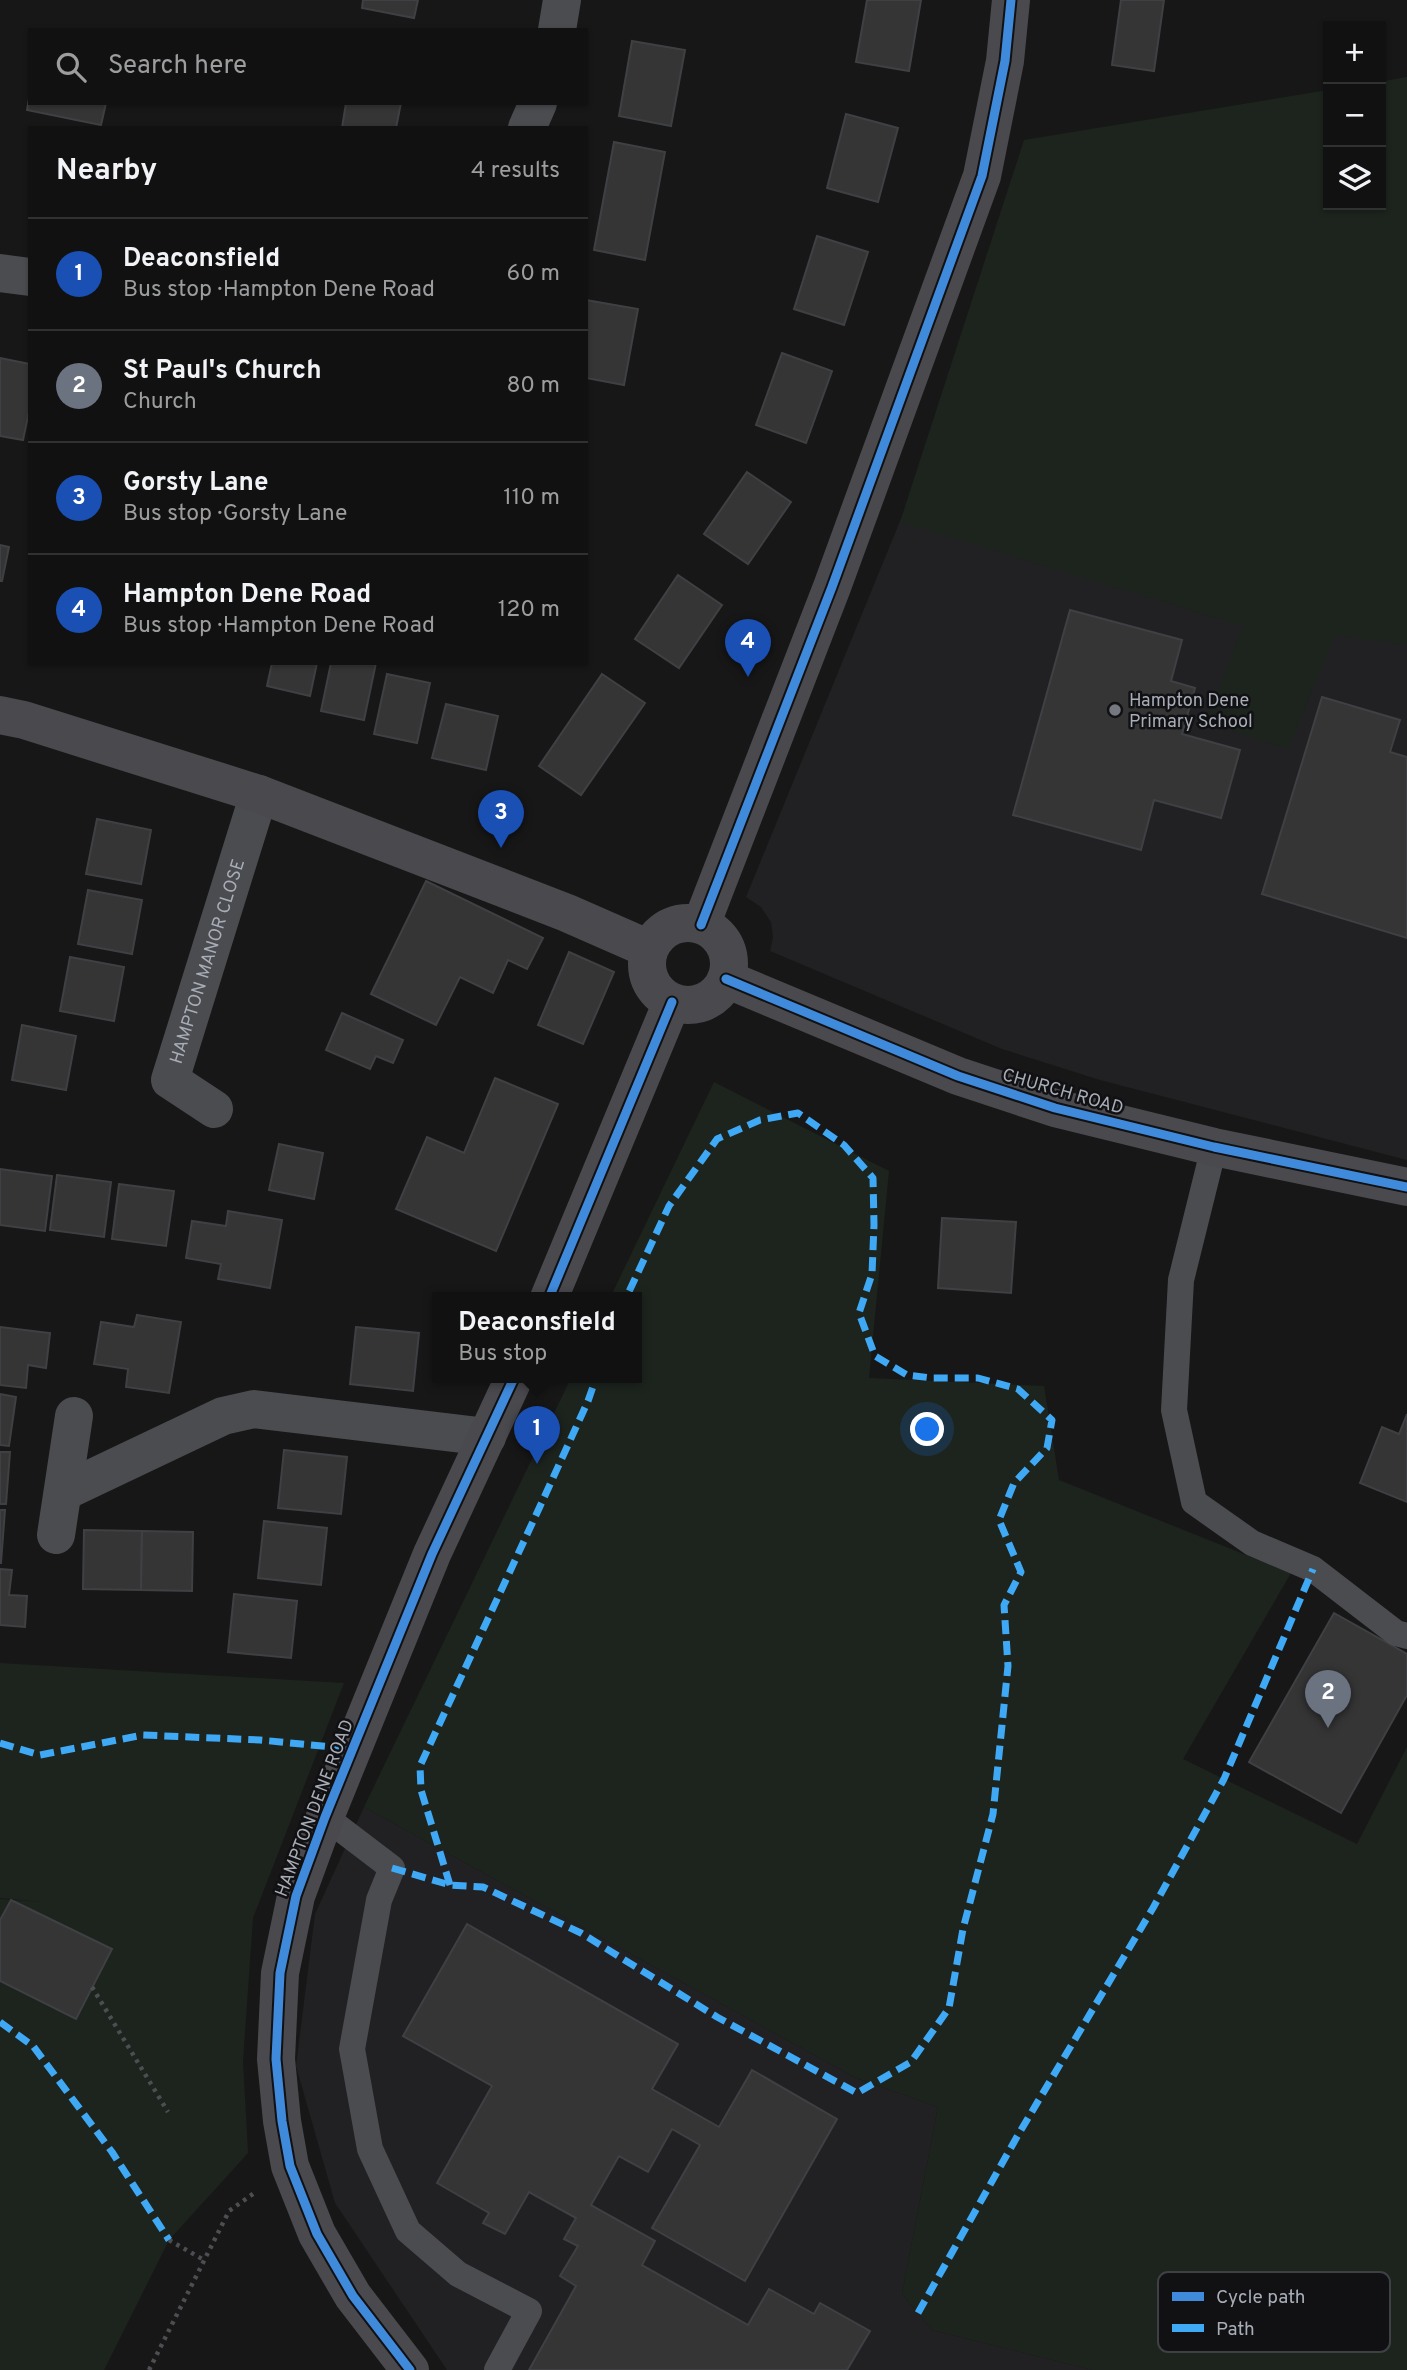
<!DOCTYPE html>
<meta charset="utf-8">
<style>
:root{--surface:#111;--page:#1a1a1a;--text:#f1f3f6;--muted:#9c9d9f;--line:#303131;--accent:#7c3aed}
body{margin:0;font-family:Overpass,sans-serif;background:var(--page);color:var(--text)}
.controls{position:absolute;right:21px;top:21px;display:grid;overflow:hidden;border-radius:0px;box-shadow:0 2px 5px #0004}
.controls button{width:63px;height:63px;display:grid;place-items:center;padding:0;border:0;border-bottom:2px solid var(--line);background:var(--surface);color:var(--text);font:35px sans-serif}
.you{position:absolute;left:928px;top:1430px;width:24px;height:24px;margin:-18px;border:5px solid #fff;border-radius:50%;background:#1a73e8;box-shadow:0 0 0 10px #1a73e833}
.badge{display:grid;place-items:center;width:46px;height:46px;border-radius:50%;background:var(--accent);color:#fff;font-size:23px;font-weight:700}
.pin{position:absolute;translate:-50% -58px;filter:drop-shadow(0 2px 4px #0008)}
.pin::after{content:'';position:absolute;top:37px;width:24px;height:21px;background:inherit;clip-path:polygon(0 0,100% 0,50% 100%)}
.popup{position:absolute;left:432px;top:1292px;width:210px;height:91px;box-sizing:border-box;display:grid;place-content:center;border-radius:0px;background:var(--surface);filter:drop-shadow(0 2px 5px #0005);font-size:23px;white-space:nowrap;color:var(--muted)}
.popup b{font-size:26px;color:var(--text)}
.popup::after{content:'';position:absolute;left:50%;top:100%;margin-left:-14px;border:14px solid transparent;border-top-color:var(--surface)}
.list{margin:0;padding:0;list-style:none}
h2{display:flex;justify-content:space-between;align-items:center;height:91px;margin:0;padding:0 28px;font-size:30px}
h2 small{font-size:23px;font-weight:400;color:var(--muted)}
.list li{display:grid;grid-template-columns:46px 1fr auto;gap:21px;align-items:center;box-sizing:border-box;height:112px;padding:0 28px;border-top:2px solid var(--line)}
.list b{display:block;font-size:26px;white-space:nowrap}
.list p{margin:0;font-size:23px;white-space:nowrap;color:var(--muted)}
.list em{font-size:23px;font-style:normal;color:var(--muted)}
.icon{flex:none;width:38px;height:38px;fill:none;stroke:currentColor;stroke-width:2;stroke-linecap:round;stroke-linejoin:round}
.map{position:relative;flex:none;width:1407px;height:2370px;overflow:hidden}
.search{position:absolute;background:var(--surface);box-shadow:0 2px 5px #0004;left:28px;top:28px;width:560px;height:77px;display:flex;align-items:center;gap:18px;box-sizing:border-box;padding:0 24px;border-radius:0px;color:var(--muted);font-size:26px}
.panel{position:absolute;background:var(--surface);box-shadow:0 2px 5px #0004;left:28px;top:126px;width:560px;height:539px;border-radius:0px}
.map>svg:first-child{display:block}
.built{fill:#212123}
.green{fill:#1d241e}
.building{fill:#353536;stroke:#3f4043;stroke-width:2}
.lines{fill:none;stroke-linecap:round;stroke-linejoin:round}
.path{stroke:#4d4e52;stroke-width:4.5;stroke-dasharray:3.5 5;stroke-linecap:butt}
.lane{stroke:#4b4c50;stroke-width:26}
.street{stroke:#4b4c50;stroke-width:38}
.secondary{stroke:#4a4a4e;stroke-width:38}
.quiet{stroke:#3fa9f5;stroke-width:7;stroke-dasharray:14 7;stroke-linecap:butt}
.cycleway-casing{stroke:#111113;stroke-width:13}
.cycleway{stroke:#408adc;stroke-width:9}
.poi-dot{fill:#757880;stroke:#111113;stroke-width:2.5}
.labels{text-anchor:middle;stroke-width:5;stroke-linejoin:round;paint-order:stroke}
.poi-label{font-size:18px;fill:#a8adb8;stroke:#111113;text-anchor:start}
.street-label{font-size:18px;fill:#a8adb8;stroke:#111113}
.key{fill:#111113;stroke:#3e4045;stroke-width:2}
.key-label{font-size:19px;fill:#a8adb8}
</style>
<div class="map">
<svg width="1407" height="2370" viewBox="0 0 1407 2370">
<rect width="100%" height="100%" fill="#171717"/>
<g class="built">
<polygon points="1407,77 1407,1160 1100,1080 1002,1049 770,951 773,937 771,922 761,907 746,897 907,504 1328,90 1328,205 1381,205 1381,82"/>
<polygon points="364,1807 856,2078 938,2107 902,2294 932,2330 1093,2370 447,2370 335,2203 296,2066 315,1914"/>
</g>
<g class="green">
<polygon points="1407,77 1407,645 1335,635 1288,749 1205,722 1243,626 900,522 1024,140 1328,90 1328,205 1381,205 1381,82"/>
<polygon points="714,1082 889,1171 869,1378 1044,1386 1059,1480 1291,1573 1183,1759 1357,1844 1407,1747 1407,2370 1093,2370 932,2330 902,2294 938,2107 856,2078 364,1807 571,1378 637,1378 637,1298 610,1298"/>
<polygon points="0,1663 344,1683 253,1918 243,2061 248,2153 169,2240 104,2370 0,2370 0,1899 43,1902 0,1898"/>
</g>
<g class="building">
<polygon points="363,0 418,0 414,18 362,8"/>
<polygon points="867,0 921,0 909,71 856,62"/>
<polygon points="1121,0 1164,0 1154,71 1112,65"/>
<polygon points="632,41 685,50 671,126 619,116"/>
<polygon points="30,93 30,103 106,103 101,125 27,110"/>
<polygon points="346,103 401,103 396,128 342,128"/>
<polygon points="846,114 898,128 878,202 827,188"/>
<polygon points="614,142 665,152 645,260 594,250"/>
<polygon points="817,236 868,252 844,325 794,309"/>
<polygon points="586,300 638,309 624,385 586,378"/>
<polygon points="782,353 832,371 806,443 756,425"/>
<polygon points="0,358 30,364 30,407 23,440 0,436"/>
<polygon points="747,472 791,502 748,564 704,534"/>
<polygon points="0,545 9,547 2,581 0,581"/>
<polygon points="678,575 722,605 679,668 635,639"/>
<polygon points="1070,610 1182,640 1171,681 1195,688 1182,734 1240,750 1221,818 1154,800 1141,850 1013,815"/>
<polygon points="272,663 317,663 310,696 267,686"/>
<polygon points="331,663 376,663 364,720 321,711"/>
<polygon points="387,674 430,683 417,743 374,734"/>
<polygon points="602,674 645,703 581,795 539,766"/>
<polygon points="1322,697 1400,720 1390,752 1407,757 1407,938 1262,894"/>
<polygon points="446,704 498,716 486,770 432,758"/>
<polygon points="97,819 151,830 141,884 86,874"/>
<polygon points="426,881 543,938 527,969 508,960 493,993 460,977 436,1025 371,994"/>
<polygon points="88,890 142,900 132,954 78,944"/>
<polygon points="569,952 614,972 583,1044 538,1025"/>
<polygon points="70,957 124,967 114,1021 60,1011"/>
<polygon points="342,1013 403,1040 393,1063 376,1056 370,1069 326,1050"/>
<polygon points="22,1025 76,1036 66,1090 12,1080"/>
<polygon points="495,1078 558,1104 496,1251 396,1209 427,1137 464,1153"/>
<polygon points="279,1144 323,1153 314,1199 269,1190"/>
<polygon points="0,1169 52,1176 45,1231 0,1225"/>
<polygon points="57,1175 111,1182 104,1237 50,1230"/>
<polygon points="119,1184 174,1191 166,1246 112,1239"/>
<polygon points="228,1211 282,1220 270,1288 218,1279 221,1264 186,1258 192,1221 226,1226"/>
<polygon points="942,1218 1016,1222 1011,1293 938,1288"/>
<polygon points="137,1315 181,1322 169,1393 126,1387 128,1369 94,1364 101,1322 134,1327"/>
<polygon points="0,1327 50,1333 46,1368 28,1365 26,1388 0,1385"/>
<polygon points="356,1327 419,1333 413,1391 350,1384"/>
<polygon points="0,1394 16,1397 9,1446 0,1445"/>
<polygon points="1407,1414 1407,1502 1360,1483 1382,1427 1399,1434"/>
<polygon points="284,1450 347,1457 341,1514 278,1508"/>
<polygon points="0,1452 10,1452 6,1504 0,1504"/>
<polygon points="0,1510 5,1510 1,1563 0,1563"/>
<polygon points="264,1521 327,1528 321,1585 258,1578"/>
<polygon points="84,1530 142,1531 141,1590 83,1589"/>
<polygon points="142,1531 193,1532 192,1591 141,1590"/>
<polygon points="0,1569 12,1570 9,1595 27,1596 25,1627 0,1625"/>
<polygon points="234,1594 297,1601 291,1658 228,1652"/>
<polygon points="1334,1613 1407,1654 1407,1695 1341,1813 1249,1762"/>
<polygon points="11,1900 112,1949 76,2019 0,1981 0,1920"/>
<polygon points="467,1924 678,2044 652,2089 719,2127 752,2070 837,2119 745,2281 652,2228 700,2145 672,2129 648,2172 619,2156 591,2205 655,2241 642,2265 748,2325 769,2289 814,2314 820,2303 870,2331 847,2370 529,2370 576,2286 560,2276 578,2246 564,2239 576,2218 529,2192 505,2234 483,2223 489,2213 437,2183 492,2086 403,2036"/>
</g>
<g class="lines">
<g class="path">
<polyline points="92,1987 168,2112"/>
<polyline points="169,2240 204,2260"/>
<polyline points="149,2370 229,2211 257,2191"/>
</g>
<g class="lane">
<polyline points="1214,1147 1181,1280 1174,1410 1194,1502 1252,1543 1313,1569 1396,1633 1407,1636"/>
<polyline points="325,1817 392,1868 379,1900 352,2049 370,2149 408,2231 458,2274 529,2311 497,2370"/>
</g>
<g class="street">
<polyline points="557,30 562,0"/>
<polyline points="527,128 538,103"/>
<polyline points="0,273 30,277"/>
<path id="s1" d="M 214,1109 L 170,1080 L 259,794"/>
<polyline points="63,1492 223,1416 254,1409 487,1437"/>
<polyline points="56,1535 74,1416"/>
</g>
<g class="secondary">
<polyline points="0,715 24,720 259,794 567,913 649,949"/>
<circle cx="688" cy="964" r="41"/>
<polyline points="701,925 832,587 982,176 1005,61 1011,0"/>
<polyline points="726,979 958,1076 1055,1108 1214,1147 1407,1187"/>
<polyline points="549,1298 672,1002"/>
<polyline points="410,2370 353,2296 317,2234 290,2166 282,2121 276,2059 280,1973 296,1896 325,1817 432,1554 514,1378"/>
</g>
<g class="quiet">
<polyline points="0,1743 40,1755 143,1735 260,1740 353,1749"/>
<polyline points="392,1868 450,1885 483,1887 581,1933 717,2017 857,2093 911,2062 949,2008 963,1929 993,1814 1008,1666 1004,1605 1021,1572 999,1520 1014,1483 1047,1448 1052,1420 1018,1389 978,1378 932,1378 907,1375 875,1356 859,1313 872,1274 874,1225 873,1178 844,1145 798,1113 760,1120 717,1139 669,1206 626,1298"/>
<polyline points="450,1885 421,1790 420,1766 542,1502 588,1401 596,1378"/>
<polyline points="0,2022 33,2046 112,2152 169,2240"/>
<polyline points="918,2313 1018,2135 1153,1908 1224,1779 1313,1569"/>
</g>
<defs>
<g id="cycleway">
<polyline points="701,925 832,587 982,176 1005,61 1011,0"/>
<polyline points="726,979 958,1076 1055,1108 1214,1147 1407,1187"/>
<polyline points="549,1298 672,1002"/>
<polyline points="410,2370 353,2296 317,2234 290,2166 282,2121 276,2059 280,1973 296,1896 325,1817 432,1554 514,1378"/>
</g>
</defs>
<use href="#cycleway" class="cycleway-casing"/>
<use href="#cycleway" class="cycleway"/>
</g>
<circle class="poi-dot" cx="1115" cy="710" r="7"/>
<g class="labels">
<g class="poi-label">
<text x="1129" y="706">Hampton Dene<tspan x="1129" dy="21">Primary School</tspan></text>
</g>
<g class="street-label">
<text dy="6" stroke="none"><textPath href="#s1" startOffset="177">HAMPTON MANOR CLOSE</textPath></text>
<text transform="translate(1063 1091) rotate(16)" y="6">CHURCH ROAD</text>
<text transform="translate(314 1808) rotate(-69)" y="6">HAMPTON DENE ROAD</text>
</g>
</g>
<rect x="1158" y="2272" width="232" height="80" rx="10" class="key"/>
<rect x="1172" y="2292" width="32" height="9" fill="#408adc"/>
<rect x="1172" y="2324" width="32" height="8" fill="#3fa9f5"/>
<g class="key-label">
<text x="1216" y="2303">Cycle path</text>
<text x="1216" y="2335">Path</text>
</g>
</svg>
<div class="controls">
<button>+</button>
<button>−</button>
<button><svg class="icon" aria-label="layers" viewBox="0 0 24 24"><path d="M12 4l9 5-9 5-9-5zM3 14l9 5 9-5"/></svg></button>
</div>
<div class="you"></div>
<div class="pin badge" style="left:537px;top:1464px;background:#1a4fb4">1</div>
<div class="popup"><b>Deaconsfield</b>Bus stop</div>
<div class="pin badge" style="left:1328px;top:1728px;background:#6b7280">2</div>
<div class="pin badge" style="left:501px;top:848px;background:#1a4fb4">3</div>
<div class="pin badge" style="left:748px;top:677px;background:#1a4fb4">4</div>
<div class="search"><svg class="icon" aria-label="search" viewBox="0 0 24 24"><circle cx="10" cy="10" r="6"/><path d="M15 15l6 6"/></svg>Search here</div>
<section class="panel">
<h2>Nearby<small>4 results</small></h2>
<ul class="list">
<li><span class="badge" style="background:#1a4fb4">1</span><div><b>Deaconsfield</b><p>Bus stop · Hampton Dene Road</p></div><em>60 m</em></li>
<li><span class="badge" style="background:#6b7280">2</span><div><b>St Paul's Church</b><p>Church</p></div><em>80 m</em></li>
<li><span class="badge" style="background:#1a4fb4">3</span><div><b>Gorsty Lane</b><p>Bus stop · Gorsty Lane</p></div><em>110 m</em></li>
<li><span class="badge" style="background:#1a4fb4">4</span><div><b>Hampton Dene Road</b><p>Bus stop · Hampton Dene Road</p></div><em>120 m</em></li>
</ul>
</section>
</div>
